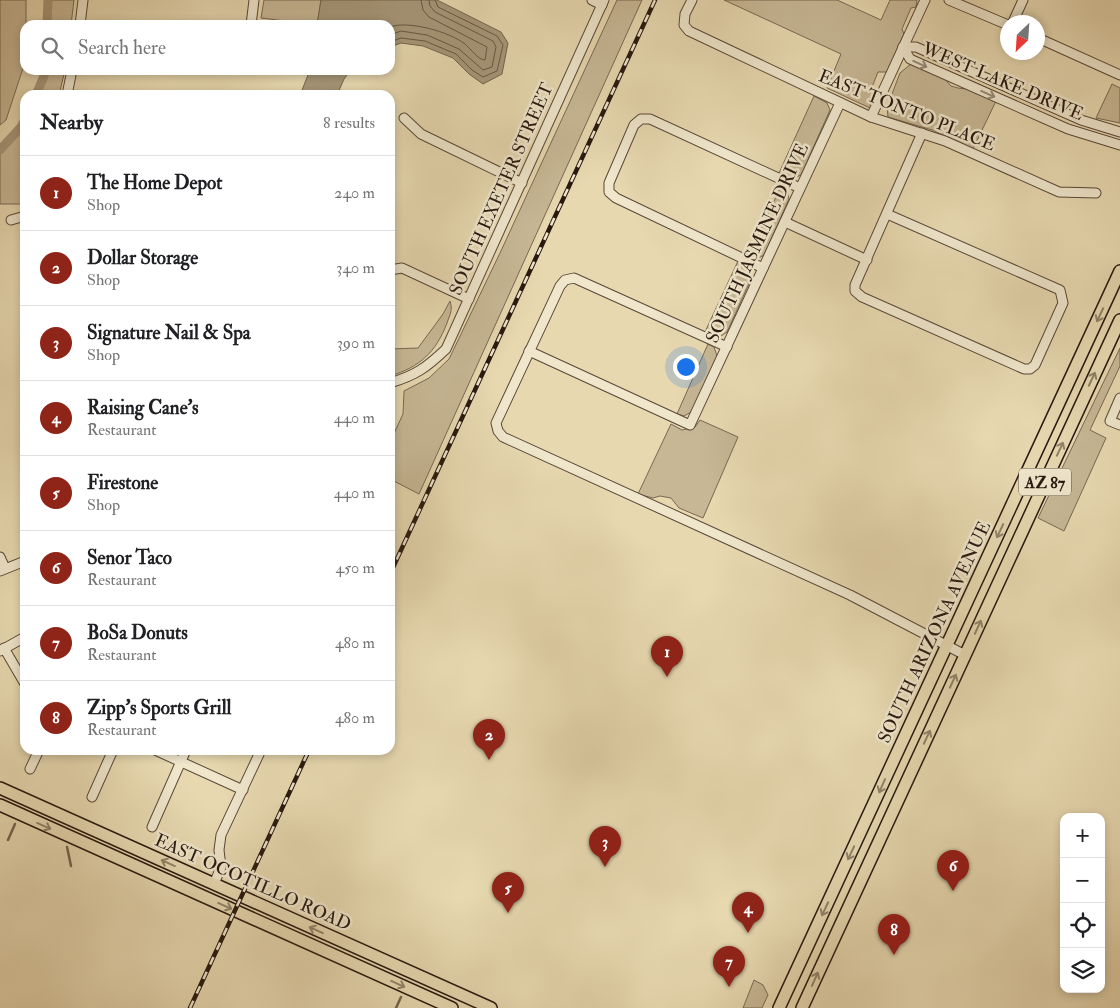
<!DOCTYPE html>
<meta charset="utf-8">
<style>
:root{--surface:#fff;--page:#f2f2f2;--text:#202124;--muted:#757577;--line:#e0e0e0;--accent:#8f2418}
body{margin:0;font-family:"IM FELL Double Pica",serif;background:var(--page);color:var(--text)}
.controls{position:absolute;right:15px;bottom:15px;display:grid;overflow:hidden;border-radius:10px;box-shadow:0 2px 8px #0003}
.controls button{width:45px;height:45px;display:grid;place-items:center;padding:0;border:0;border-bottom:1px solid var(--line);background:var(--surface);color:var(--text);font:25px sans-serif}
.compass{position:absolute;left:1000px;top:15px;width:45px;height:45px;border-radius:50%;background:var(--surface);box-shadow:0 2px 8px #0003;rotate:205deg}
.you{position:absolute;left:685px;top:366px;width:18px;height:18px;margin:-12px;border:4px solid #fff;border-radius:50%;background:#1a73e8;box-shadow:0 0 0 8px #1a73e833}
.badge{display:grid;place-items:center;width:32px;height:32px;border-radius:50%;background:var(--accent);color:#fff;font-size:16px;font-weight:700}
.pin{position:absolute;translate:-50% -41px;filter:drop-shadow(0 1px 2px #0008)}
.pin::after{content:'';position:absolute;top:26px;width:18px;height:15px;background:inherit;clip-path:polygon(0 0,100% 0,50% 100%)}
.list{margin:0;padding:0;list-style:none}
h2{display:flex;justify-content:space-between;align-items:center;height:65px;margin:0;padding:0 20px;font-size:21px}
h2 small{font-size:16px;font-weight:400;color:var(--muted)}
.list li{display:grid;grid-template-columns:32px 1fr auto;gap:15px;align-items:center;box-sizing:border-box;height:75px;padding:0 20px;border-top:1px solid var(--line)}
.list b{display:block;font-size:19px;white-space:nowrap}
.list p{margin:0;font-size:16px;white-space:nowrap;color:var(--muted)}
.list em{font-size:16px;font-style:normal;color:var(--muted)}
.icon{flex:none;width:28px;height:28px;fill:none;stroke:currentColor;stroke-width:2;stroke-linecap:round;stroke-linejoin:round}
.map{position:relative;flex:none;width:1120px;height:1008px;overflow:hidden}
.search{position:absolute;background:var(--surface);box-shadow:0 2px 8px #0003;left:20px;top:20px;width:375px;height:55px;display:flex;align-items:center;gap:12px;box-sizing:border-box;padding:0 18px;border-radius:15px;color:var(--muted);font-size:19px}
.panel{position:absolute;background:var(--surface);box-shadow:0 2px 8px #0003;left:20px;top:90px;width:375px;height:665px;border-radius:15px}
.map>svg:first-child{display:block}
.green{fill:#c7b795;stroke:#786852}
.water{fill:#a69779;stroke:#74644f}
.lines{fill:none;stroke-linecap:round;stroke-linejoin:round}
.shore{stroke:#675844;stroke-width:1}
.stream{stroke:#74644f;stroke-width:2.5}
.canal{stroke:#a69779;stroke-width:9}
.minor-casing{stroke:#584837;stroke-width:11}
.major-casing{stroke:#28180f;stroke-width:14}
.minor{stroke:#efe6cc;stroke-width:9}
.major{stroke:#e7d8b0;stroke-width:11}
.rail-casing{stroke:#28180f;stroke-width:4.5}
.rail{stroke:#efe6cc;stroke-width:2.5;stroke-dasharray:8;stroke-linecap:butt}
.oneway{stroke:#958977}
.oneway2{stroke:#918268}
.labels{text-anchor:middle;stroke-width:5;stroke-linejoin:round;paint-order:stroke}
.shield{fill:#efe6cc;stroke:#645648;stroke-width:1}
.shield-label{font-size:16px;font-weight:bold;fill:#28180f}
.street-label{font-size:18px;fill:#28180f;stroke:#efe6cc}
</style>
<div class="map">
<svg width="1120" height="1008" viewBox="0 0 1120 1008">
<rect width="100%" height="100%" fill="#e7d8b0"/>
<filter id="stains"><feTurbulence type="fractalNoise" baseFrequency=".004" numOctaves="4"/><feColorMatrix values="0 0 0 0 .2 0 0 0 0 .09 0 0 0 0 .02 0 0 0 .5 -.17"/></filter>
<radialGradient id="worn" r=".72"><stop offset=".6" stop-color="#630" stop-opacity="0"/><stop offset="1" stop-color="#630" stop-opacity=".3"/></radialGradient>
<g class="green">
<polygon points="0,0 26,0 26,25 25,25 25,62 6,120 0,125"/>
<polygon points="50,0 74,0 71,25 48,25"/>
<polygon points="264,0 321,0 317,25 261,18"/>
<polygon points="617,0 642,0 419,494 390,479 390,442 403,414 404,391 429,378 449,359 500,253"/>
<polygon points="724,0 837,0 881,20 890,0 917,0 916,7 911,8 902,29 904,34 887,72 878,72 870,92 875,96 870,108 827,88 841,54"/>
<polygon points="911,64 944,78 951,86 958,88 967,89 996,101 973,149 932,130 888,117 887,107 900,73"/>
<polygon points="45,70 65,70 59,95 38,95"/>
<polygon points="1112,84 1120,88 1120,123 1096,118"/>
<polygon points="814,96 827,103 830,110 801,175 792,179 779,173"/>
<polygon points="25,123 25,204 0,204 0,152 17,135"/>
<polygon points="781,186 787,190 789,199 764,255 757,259 749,255"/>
<polygon points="738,261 749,267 752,277 727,332 718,338 705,332"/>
<path d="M 450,301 C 453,310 450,314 447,323 C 436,352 420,367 390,376 L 390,349 L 418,348 L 443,314 Z"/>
<polygon points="708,344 714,347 717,356 693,411 684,416 677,414"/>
<polygon points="1120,348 1120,366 1090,430 1106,438 1064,531 1038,518"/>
<polygon points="700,420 738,437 703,518 679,508 671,498 660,496 653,498 638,494 671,424 682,430 695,427"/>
<polygon points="754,980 763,985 768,995 762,1008 743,1008"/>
</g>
<g class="water">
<polygon points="321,0 437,0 501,32 508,43 502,74 483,84 469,74 453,58 423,46 401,43 390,47 390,25 317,25"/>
<polygon points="310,70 351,70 344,79 337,95 300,95"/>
</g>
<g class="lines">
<g class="shore">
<path d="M 390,27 C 408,20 450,32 465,44 C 471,49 478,60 485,60 L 487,47 L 429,17 L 423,10 L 421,0"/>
<polyline points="390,35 401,31 427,35 459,49 483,70 492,67 496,47 493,41 435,12 430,6 429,0"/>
<polyline points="390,42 401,38 425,41 456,54 472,70 483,77 497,71 503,45 497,36 438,7 435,0"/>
</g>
<g class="stream">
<polyline points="8,840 15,824"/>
<polyline points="67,847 71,866"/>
<polyline points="396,1008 401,997"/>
</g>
<g class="canal">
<polyline points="47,25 48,0"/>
<polyline points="36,95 44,76 44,70"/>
<polyline points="0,150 21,127 25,120"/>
</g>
<defs>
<g id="minor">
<polyline points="592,0 602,5"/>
<polyline points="692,0 685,14 684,25 689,31 871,117 945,141 1059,192 1096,193"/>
<polyline points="949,0 1008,25"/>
<polyline points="1013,22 1023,0"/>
<polyline points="80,25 83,0"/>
<polyline points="251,25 254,0"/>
<polyline points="1038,38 1120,75"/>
<polyline points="903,47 910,59 1068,129 1120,145"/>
<polyline points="903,47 916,47 1081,120 1120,132"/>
<polyline points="67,95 72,70"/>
<polyline points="871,117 925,0"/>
<polyline points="404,118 421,134 522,183"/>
<polyline points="887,214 1060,290 1063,303 1035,365 1030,369 1024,369 862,297 855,291 855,285 922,133"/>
<polyline points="11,220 25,216"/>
<polyline points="785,222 867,260"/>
<polyline points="763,268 616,198 609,192 609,183 634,125 641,119 650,119 800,188"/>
<polyline points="390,270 402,268 469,299"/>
<polyline points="727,347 574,278 565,280 560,286 496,423 498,431 503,437 850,595 965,655"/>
<polyline points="529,351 690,425 840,103"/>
<path d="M 390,383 C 416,375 426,368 446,349 L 604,0"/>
<polyline points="1120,398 1110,421 1120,425"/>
<polyline points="0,557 5,568"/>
<polyline points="0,571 25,561"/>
<polyline points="4,648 25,684"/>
<polyline points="0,651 25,637"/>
<polyline points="155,750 243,790"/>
<polyline points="30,769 39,750"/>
<polyline points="92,797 113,750"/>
<polyline points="152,827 186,750"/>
<polyline points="214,884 221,867 219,850 221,835 261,750"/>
</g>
<g id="major">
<polyline points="0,788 491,1008"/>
<polyline points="0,805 452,1008"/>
<polyline points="779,1008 1120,271"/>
<polyline points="802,1008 1120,320"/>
</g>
</defs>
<use href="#minor" class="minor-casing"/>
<use href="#major" class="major-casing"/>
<use href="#minor" class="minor"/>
<use href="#major" class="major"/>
<defs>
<g id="rail">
<polyline points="390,574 655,0"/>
<polyline points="190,1008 309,750"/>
</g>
</defs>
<use href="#rail" class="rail-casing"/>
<use href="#rail" class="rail"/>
</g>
<defs><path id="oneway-shaft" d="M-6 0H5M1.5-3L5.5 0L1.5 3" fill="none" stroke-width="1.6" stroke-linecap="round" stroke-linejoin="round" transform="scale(1.25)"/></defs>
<g class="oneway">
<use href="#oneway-shaft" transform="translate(920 64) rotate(24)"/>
<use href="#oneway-shaft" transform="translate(988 94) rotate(24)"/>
</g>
<g class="oneway2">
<use href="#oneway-shaft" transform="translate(1100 315) rotate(115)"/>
<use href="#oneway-shaft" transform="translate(1092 379) rotate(-65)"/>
<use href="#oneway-shaft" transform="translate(1060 449) rotate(-65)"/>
<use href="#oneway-shaft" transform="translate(1000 531) rotate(115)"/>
<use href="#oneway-shaft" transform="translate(978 627) rotate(-65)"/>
<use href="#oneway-shaft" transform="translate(953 681) rotate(-65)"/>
<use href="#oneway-shaft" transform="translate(927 737) rotate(-65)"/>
<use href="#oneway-shaft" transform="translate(882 786) rotate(114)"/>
<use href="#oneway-shaft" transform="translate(44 826) rotate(24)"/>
<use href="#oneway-shaft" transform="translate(851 853) rotate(115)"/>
<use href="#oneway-shaft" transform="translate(168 863) rotate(-156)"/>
<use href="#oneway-shaft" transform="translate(225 906) rotate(24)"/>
<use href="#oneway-shaft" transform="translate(825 909) rotate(115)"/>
<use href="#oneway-shaft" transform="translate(316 930) rotate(-156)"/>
<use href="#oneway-shaft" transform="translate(815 979) rotate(-66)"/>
<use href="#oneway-shaft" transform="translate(398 984) rotate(24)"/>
</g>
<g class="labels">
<rect class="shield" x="1019" y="468.5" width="52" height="27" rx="4"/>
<g class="shield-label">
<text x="1045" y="488">AZ 87</text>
</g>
<g class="street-label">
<text transform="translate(1003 81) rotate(23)" y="6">WEST LAKE DRIVE</text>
<text transform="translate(907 110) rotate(22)" y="6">EAST TONTO PLACE</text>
<text transform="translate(501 189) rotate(-66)" y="6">SOUTH EXETER STREET</text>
<text transform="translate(757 243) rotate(-65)" y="6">SOUTH JASMINE DRIVE</text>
<text transform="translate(934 632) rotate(-65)" y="6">SOUTH ARIZONA AVENUE</text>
<text transform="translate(253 882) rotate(24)" y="6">EAST OCOTILLO ROAD</text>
</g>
</g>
<rect width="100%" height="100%" filter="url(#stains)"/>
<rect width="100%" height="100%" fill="url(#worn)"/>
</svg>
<div class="controls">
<button>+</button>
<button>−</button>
<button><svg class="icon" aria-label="locate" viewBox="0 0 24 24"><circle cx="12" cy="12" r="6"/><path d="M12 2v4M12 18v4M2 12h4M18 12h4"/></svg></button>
<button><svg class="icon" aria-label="layers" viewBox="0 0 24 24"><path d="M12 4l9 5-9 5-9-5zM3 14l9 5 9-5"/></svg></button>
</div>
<svg class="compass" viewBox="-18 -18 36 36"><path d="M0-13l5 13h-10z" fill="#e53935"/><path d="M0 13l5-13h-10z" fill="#757577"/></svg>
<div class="you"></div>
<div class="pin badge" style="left:667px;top:677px">1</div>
<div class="pin badge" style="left:489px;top:760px">2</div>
<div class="pin badge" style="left:605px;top:867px">3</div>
<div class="pin badge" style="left:748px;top:933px">4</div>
<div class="pin badge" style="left:508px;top:913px">5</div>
<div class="pin badge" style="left:953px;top:891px">6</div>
<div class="pin badge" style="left:729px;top:987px">7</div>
<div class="pin badge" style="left:894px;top:955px">8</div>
<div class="search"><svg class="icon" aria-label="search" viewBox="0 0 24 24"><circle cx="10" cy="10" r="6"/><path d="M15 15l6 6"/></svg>Search here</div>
<section class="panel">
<h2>Nearby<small>8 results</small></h2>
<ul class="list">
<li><span class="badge">1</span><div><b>The Home Depot</b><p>Shop</p></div><em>240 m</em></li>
<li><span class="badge">2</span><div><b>Dollar Storage</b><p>Shop</p></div><em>340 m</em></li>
<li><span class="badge">3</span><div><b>Signature Nail &amp; Spa</b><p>Shop</p></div><em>390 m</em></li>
<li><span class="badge">4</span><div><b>Raising Cane's</b><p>Restaurant</p></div><em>440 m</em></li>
<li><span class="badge">5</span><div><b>Firestone</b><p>Shop</p></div><em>440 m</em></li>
<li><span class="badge">6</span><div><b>Senor Taco</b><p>Restaurant</p></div><em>450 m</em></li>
<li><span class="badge">7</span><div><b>BoSa Donuts</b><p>Restaurant</p></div><em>480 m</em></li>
<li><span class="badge">8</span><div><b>Zipp's Sports Grill</b><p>Restaurant</p></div><em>480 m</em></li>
</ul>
</section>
</div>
